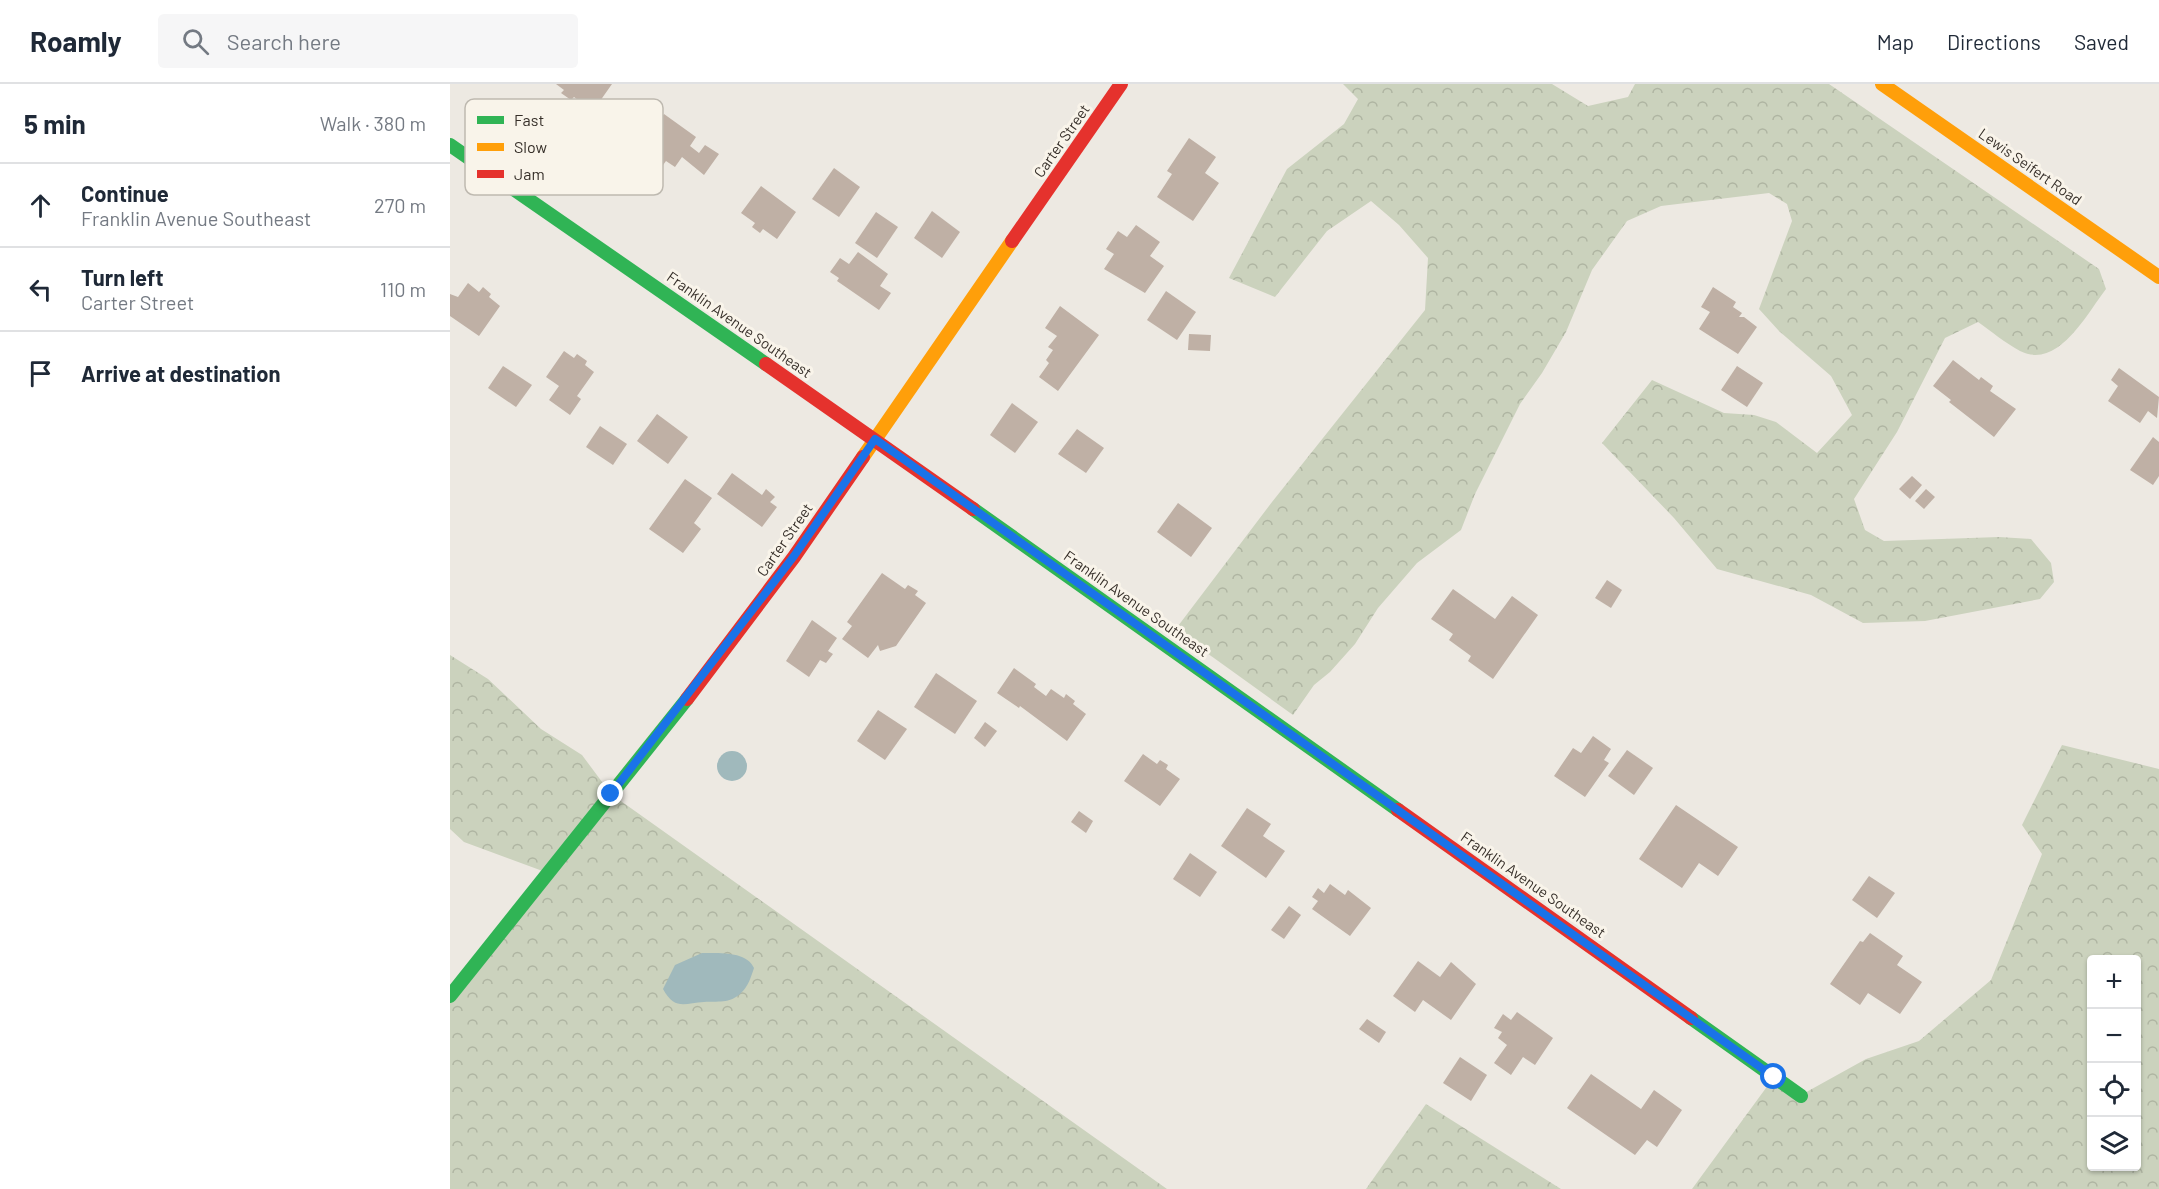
<!DOCTYPE html>
<meta charset="utf-8">
<style>
:root{--surface:#fff;--page:#f6f6f7;--text:#1f2937;--muted:#747a83;--line:#e0e1e3}
body{margin:0;font-family:Barlow,sans-serif;background:var(--page);color:var(--text)}
.controls{position:absolute;right:18px;bottom:18px;display:grid;overflow:hidden;border-radius:6px;box-shadow:0 2px 4px #0004}
.controls button{width:54px;height:54px;display:grid;place-items:center;padding:0;border:0;border-bottom:2px solid var(--line);background:var(--surface);color:var(--text);font:30px sans-serif}
.stop{position:absolute;width:18px;height:18px;margin:-14px;border:4px solid #1a73e8;border-radius:50%;background:#fff}
.stop.end{background:#1a73e8;border-color:#fff;box-shadow:0 2px 6px #0008}
.list{margin:0;padding:0;list-style:none}
h2{display:flex;justify-content:space-between;align-items:center;height:78px;margin:0;padding:0 24px;font-size:26px}
h2 small{font-size:20px;font-weight:400;color:var(--muted)}
.list li{display:grid;grid-template-columns:39px 1fr auto;gap:18px;align-items:center;box-sizing:border-box;height:84px;padding:0 24px;border-top:2px solid var(--line)}
.list b{display:block;font-size:22px;white-space:nowrap}
.list p{margin:0;font-size:20px;white-space:nowrap;color:var(--muted)}
.list em{font-size:20px;font-style:normal;color:var(--muted)}
.icon{flex:none;width:33px;height:33px;fill:none;stroke:currentColor;stroke-width:2;stroke-linecap:round;stroke-linejoin:round}
.map{position:relative;flex:none;width:1709px;height:1105px;overflow:hidden}
header{display:flex;align-items:center;gap:36px;box-sizing:border-box;height:84px;padding:0 30px;background:var(--surface);border-bottom:2px solid var(--line)}
header strong{font-size:28px}
nav{display:flex;gap:33px;margin-inline-start:auto;font-size:21px}
.search{width:420px;height:54px;background:var(--page);display:flex;align-items:center;gap:15px;box-sizing:border-box;padding:0 21px;border-radius:6px;color:var(--muted);font-size:22px}
main{display:flex}
aside{flex:1;background:var(--surface)}
.map>svg:first-child{display:block}
.forest{fill:url(#forest-crowns);fill-rule:evenodd}
.water{fill:#a0b9bc}
.building{fill:#bfb0a5}
.lines{fill:none;stroke-linecap:round;stroke-linejoin:round}
.fast{stroke:#30b455;stroke-width:14}
.slow{stroke:#ff9f0a;stroke-width:14}
.jam{stroke:#e5322d;stroke-width:14}
.route{stroke:#1a73e8;stroke-width:8}
.labels{text-anchor:middle;stroke-width:6;stroke-linejoin:round;paint-order:stroke}
.street-label{font-size:15px;fill:#362f29;stroke:#f9f4ea}
.key{fill:#f9f4ea;stroke:#beb9b0;stroke-width:1.5}
.key-label{font-size:16px;fill:#362f29}
</style>
<header>
<strong>Roamly</strong>
<div class="search"><svg class="icon" aria-label="search" viewBox="0 0 24 24"><circle cx="10" cy="10" r="6"/><path d="M15 15l6 6"/></svg>Search here</div>
<nav><a>Map</a><a>Directions</a><a>Saved</a></nav>
</header>
<main>
<aside>
<h2>5 min<small>Walk · 380 m</small></h2>
<ul class="list">
<li><svg class="icon" aria-label="ahead" viewBox="0 0 24 24"><path d="M12 20V5M6 11l6-6 6 6"/></svg><div><b>Continue</b><p>Franklin Avenue Southeast</p></div><em>270 m</em></li>
<li><svg class="icon" aria-label="left" viewBox="0 0 24 24"><path d="M17 20v-9H6M10 6l-5 5 5 5"/></svg><div><b>Turn left</b><p>Carter Street</p></div><em>110 m</em></li>
<li><svg class="icon" aria-label="arrive" viewBox="0 0 24 24"><path d="M6 21V4h12l-3 4 3 4H6"/></svg><div><b>Arrive at destination</b></div></li>
</ul>
</aside>
<div class="map">
<svg width="1709" height="1105" viewBox="0 0 1709 1105">
<defs>
<pattern id="forest-crowns" width="20" height="18" patternUnits="userSpaceOnUse" patternTransform="scale(1.5)"><rect width="20" height="18" fill="#cbd2bd"/><path d="M2 6a3 3 0 1 1 6 0M12 15a3 3 0 1 1 6 0" fill="none" stroke="#afb5a2"/></pattern>
</defs>
<rect width="100%" height="100%" fill="#ede9e2"/>
<g class="forest">
<path d="M 893,0 L 1102,0 L 1138,22 L 1178,13 L 1185,0 L 1379,0 L 1649,185 L 1656,205 C 1636,231 1608,286 1570,267 C 1555,259 1541,247 1528,238 L 1495,254 L 1447,348 L 1404,415 L 1415,446 L 1434,457 L 1549,453 L 1581,455 L 1601,479 L 1604,498 L 1590,515 L 1475,537 L 1413,539 L 1361,511 L 1267,485 L 1224,434 L 1152,359 L 1202,296 L 1274,329 L 1304,331 L 1326,338 L 1367,369 L 1402,331 L 1381,292 L 1329,247 L 1309,225 L 1342,137 L 1337,120 L 1319,109 L 1211,122 L 1177,137 L 1142,186 L 1116,248 L 1092,289 L 1070,320 L 1025,410 L 1011,446 L 967,479 L 928,524 L 905,560 L 880,588 L 864,601 L 843,631 L 725,546 L 822,418 L 975,226 L 978,174 L 949,141 L 921,117 L 877,147 L 825,213 L 779,194 L 837,85 L 894,40 L 908,15 Z"/>
<polygon points="0,571 38,595 91,645 132,671 161,710 717,1105 0,1105 0,912 98,789 14,758 0,745"/>
<path d="M 1612,661 L 1709,685 L 1709,1105 L 1242,1105 L 1324,993 L 1351,1011 L 1416,975 L 1469,957 L 1541,896 L 1592,770 L 1572,741 ZM 1642,876 L 1686,876 L 1686,1082 L 1642,1082 Z"/>
<polygon points="976,1020 1111,1105 916,1105"/>
</g>
<g class="water">
<circle cx="282" cy="682" r="15"/>
<path d="M 252,869 C 268,869 297,867 304,884 C 301,893 298,903 291,909 C 280,920 267,917 254,918 C 235,919 225,927 213,905 L 225,881 Z"/>
</g>
<g class="building">
<polygon points="106,0 162,0 143,27 124,13 121,16 111,9 114,6"/>
<polygon points="214,30 246,53 240,62 249,69 255,61 269,70 254,91 232,73 225,83 216,77 213,81 200,72 203,68 193,61"/>
<polygon points="739,54 766,73 755,89 769,99 743,137 707,113 722,90 717,87"/>
<polygon points="384,84 410,103 389,133 362,115"/>
<polygon points="311,102 346,128 327,155 313,145 310,149 302,143 305,139 291,129"/>
<polygon points="482,127 510,148 492,174 464,154"/>
<polygon points="426,128 448,143 427,174 405,159"/>
<polygon points="686,141 710,158 700,172 714,182 695,209 654,185 664,170 656,165 668,147 677,153"/>
<polygon points="408,168 438,190 430,202 441,209 429,226 387,197 389,194 380,188 390,174 399,180"/>
<polygon points="18,199 29,208 33,203 41,210 39,213 50,222 29,252 0,232 0,210 8,213"/>
<polygon points="1263,203 1286,218 1283,223 1292,229 1289,233 1294,233 1307,243 1288,270 1249,245 1260,228 1251,223"/>
<polygon points="716,207 746,228 727,256 697,236"/>
<polygon points="610,222 649,251 608,307 589,293 599,279 596,276 603,266 598,263 607,252 595,244"/>
<polygon points="739,250 761,251 760,267 738,266"/>
<polygon points="114,267 124,274 127,270 137,277 135,281 144,288 127,312 131,315 120,331 99,316 109,302 96,293"/>
<polygon points="1503,276 1529,296 1531,293 1543,302 1540,307 1566,325 1544,353 1499,318 1501,316 1483,302"/>
<polygon points="53,282 82,301 66,323 38,304"/>
<polygon points="1287,282 1313,299 1297,323 1271,306"/>
<polygon points="1669,284 1709,313 1707,334 1698,327 1690,339 1658,317 1668,302 1661,296"/>
<polygon points="562,319 588,338 565,369 540,351"/>
<polygon points="207,330 238,353 218,380 187,357"/>
<polygon points="150,342 177,360 163,381 136,363"/>
<polygon points="627,345 654,364 636,389 608,370"/>
<polygon points="1703,353 1709,358 1709,392 1703,401 1680,386"/>
<polygon points="282,389 312,411 316,405 325,413 320,418 327,423 312,443 267,410"/>
<polygon points="1462,392 1472,401 1460,415 1449,405"/>
<polygon points="235,395 262,414 244,439 251,445 233,469 199,445"/>
<polygon points="1476,405 1485,413 1474,425 1465,417"/>
<polygon points="728,419 762,444 741,473 707,448"/>
<polygon points="432,489 455,505 458,501 468,507 465,511 476,519 446,562 430,567 428,561 418,574 392,555 402,542 397,538"/>
<polygon points="1157,496 1172,506 1161,524 1145,514"/>
<polygon points="1003,505 1045,535 1062,512 1088,531 1043,595 1018,577 1021,572 999,556 1003,550 981,535"/>
<polygon points="362,536 387,554 378,567 383,570 376,579 370,576 359,593 336,577"/>
<polygon points="564,584 586,600 584,603 596,612 601,605 614,614 616,610 625,617 623,620 636,630 617,657 570,622 569,624 547,609"/>
<polygon points="486,589 527,617 505,650 464,623"/>
<polygon points="428,626 457,645 435,676 407,657"/>
<polygon points="535,638 547,647 535,663 524,654"/>
<polygon points="1143,652 1161,665 1154,676 1159,679 1135,713 1104,692 1123,664 1131,669"/>
<polygon points="1177,666 1203,684 1184,711 1158,692"/>
<polygon points="693,670 707,680 710,676 718,681 716,685 730,695 710,722 674,697"/>
<polygon points="1226,721 1288,763 1268,792 1249,779 1232,804 1189,775"/>
<polygon points="797,724 821,740 813,752 835,767 816,794 771,762"/>
<polygon points="629,727 643,737 636,749 621,738"/>
<polygon points="740,769 767,788 750,813 723,795"/>
<polygon points="1419,792 1445,809 1427,834 1402,816"/>
<polygon points="880,800 895,811 898,806 921,824 900,852 862,825 868,817 862,813 868,804 874,809"/>
<polygon points="839,822 851,831 834,855 821,846"/>
<polygon points="1420,849 1453,872 1447,881 1472,898 1450,930 1418,909 1410,921 1380,900 1410,857 1413,858"/>
<polygon points="968,877 990,893 1001,878 1026,900 1001,936 973,916 965,928 943,912"/>
<polygon points="1067,928 1103,954 1085,981 1073,973 1061,991 1044,979 1057,961 1048,954 1052,948 1044,944 1053,930 1061,936"/>
<polygon points="917,935 936,948 929,959 909,945"/>
<polygon points="1010,973 1037,991 1021,1017 993,999"/>
<polygon points="1141,990 1191,1025 1204,1006 1232,1026 1207,1063 1197,1056 1185,1071 1117,1024"/>
</g>
<g class="lines">
<g class="fast">
<polyline points="0,61 316,280"/>
<polyline points="523,425 948,726"/>
<polyline points="0,912 237,615"/>
<polyline points="1241,934 1351,1012"/>
</g>
<g class="slow">
<polyline points="1432,0 1709,193"/>
<polyline points="413,373 562,157"/>
</g>
<g class="jam">
<polyline points="562,157 671,0"/>
<polyline points="316,280 523,425"/>
<polyline points="237,615 344,473 413,373"/>
<polyline points="948,726 1241,934"/>
</g>
</g>
<g class="lines">
<polyline class="route" points="161,710 344,472 425,355 1324,993"/>
</g>
<g class="labels">
<g class="street-label">
<text transform="translate(612 57) rotate(-55)" y="5">Carter Street</text>
<text transform="translate(1580 83) rotate(35)" y="5">Lewis Seifert Road</text>
<text transform="translate(289 241) rotate(35)" y="5">Franklin Avenue Southeast</text>
<text transform="translate(335 456) rotate(-55)" y="5">Carter Street</text>
<text transform="translate(686 520) rotate(35)" y="5">Franklin Avenue Southeast</text>
<text transform="translate(1083 801) rotate(35)" y="5">Franklin Avenue Southeast</text>
</g>
</g>
<rect x="15" y="15" width="198" height="96" rx="9" class="key"/>
<rect x="27" y="32" width="27" height="8" fill="#30b455"/>
<rect x="27" y="59" width="27" height="8" fill="#ff9f0a"/>
<rect x="27" y="86" width="27" height="8" fill="#e5322d"/>
<g class="key-label">
<text x="64" y="42">Fast</text>
<text x="64" y="69">Slow</text>
<text x="64" y="96">Jam</text>
</g>
</svg>
<div class="controls">
<button>+</button>
<button>−</button>
<button><svg class="icon" aria-label="locate" viewBox="0 0 24 24"><circle cx="12" cy="12" r="6"/><path d="M12 2v4M12 18v4M2 12h4M18 12h4"/></svg></button>
<button><svg class="icon" aria-label="layers" viewBox="0 0 24 24"><path d="M12 4l9 5-9 5-9-5zM3 14l9 5 9-5"/></svg></button>
</div>
<div class="stop" style="left:1324px;top:993px"></div>
<div class="stop end" style="left:161px;top:710px"></div>
</div>
</main>
